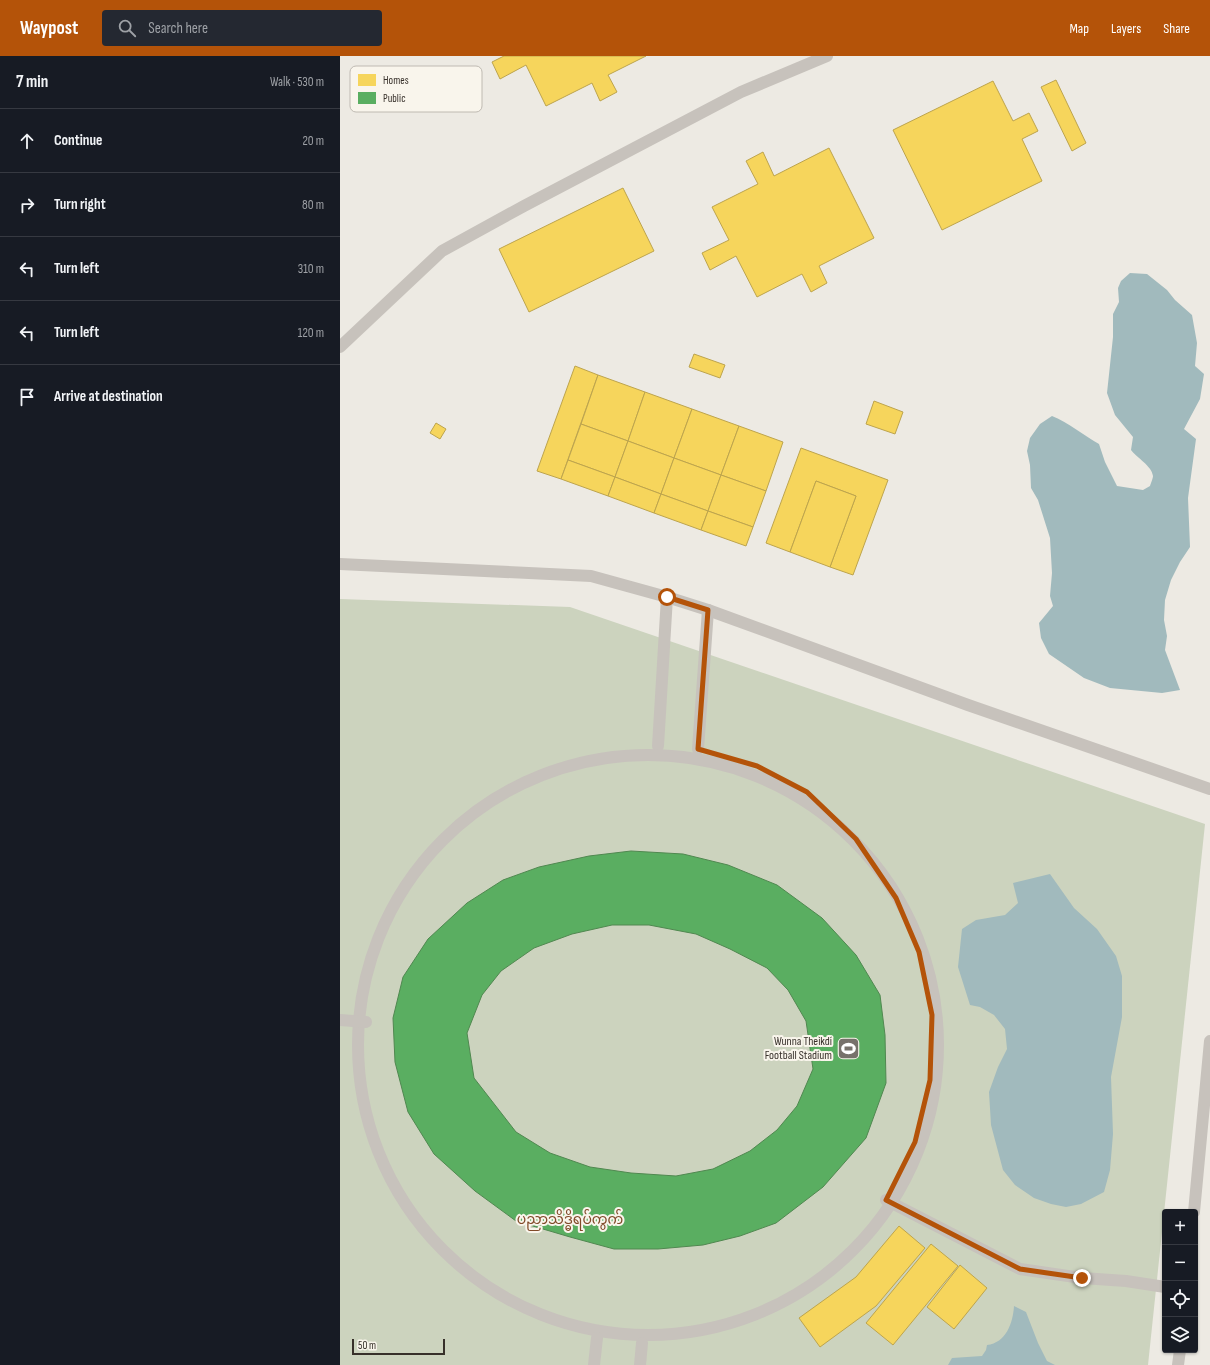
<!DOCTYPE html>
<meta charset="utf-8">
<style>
:root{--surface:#171b24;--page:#242831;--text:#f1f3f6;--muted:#9ea1a6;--line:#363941;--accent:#b45309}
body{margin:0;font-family:"Sofia Sans Condensed","Noto Sans Myanmar",sans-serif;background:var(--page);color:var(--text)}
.controls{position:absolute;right:12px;bottom:12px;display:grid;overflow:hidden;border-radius:4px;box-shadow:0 1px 3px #0004}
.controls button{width:36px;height:36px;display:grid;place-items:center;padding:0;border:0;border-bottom:1px solid var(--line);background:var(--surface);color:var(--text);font:20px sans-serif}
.scale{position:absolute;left:12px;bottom:10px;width:93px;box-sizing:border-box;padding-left:4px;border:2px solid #37302a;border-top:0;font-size:11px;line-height:14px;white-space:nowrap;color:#37302a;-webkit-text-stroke:3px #f9f5ec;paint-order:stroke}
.stop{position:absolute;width:12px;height:12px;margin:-9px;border:3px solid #b45309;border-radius:50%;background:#fff}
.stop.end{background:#b45309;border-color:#fff;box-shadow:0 1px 4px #0008}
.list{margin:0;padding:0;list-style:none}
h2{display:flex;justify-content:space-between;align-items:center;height:52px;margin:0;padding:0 16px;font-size:17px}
h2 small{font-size:13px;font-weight:400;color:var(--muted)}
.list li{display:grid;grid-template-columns:26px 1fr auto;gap:12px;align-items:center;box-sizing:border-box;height:64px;padding:0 16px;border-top:1px solid var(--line)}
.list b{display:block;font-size:15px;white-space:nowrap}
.list em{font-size:13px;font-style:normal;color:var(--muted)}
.icon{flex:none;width:22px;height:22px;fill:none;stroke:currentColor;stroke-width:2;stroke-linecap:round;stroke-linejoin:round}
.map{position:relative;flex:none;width:870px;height:1309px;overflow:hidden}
header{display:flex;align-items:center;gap:24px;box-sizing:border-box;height:56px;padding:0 20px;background:var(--accent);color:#fff}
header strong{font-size:19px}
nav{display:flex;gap:22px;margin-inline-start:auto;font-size:14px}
.search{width:280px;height:36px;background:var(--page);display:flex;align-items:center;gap:10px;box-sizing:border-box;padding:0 14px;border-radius:4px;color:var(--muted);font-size:15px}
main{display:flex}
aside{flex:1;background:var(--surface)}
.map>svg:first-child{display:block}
.green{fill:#ccd3be}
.water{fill:#a1babd}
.homes{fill:#f6d55c;stroke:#bda44d}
.public{fill:#5aae61;stroke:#508850;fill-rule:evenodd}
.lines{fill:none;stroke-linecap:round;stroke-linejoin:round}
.minor{stroke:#c7c2bc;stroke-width:12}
.route{stroke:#b45309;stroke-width:5}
.labels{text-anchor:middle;stroke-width:4;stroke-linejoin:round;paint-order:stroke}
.poi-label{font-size:12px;fill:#37302a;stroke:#f9f5ec;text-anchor:end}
.quarter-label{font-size:14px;fill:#814a29;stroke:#f9f5ec}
.key{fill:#f9f5ec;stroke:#bfbab2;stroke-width:1}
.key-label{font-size:11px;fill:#37302a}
</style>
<header>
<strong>Waypost</strong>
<div class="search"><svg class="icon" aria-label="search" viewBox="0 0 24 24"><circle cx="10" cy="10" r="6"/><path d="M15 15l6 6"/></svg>Search here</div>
<nav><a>Map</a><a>Layers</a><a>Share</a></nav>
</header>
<main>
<aside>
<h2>7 min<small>Walk · 530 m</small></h2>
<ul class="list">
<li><svg class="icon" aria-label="ahead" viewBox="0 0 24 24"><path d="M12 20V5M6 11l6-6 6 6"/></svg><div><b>Continue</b></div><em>20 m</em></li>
<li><svg class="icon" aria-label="right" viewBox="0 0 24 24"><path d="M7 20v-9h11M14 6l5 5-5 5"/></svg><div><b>Turn right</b></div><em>80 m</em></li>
<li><svg class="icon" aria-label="left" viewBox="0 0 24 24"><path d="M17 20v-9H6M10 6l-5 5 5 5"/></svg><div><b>Turn left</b></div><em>310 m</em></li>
<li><svg class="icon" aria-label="left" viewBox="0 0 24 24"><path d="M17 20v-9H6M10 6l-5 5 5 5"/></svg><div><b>Turn left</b></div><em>120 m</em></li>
<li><svg class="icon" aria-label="arrive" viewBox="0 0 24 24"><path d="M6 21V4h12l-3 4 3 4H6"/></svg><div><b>Arrive at destination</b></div></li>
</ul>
</aside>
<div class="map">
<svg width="870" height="1309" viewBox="0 0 870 1309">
<rect width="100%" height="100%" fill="#edeae3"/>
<polygon class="green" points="0,543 230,551 865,768 808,1309 0,1309"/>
<g class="water">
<path d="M 790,217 L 807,218 L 827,234 L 835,244 L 852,259 L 857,287 L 855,310 L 864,318 L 860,343 L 844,373 L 856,383 L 848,442 L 850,491 L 840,506 L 831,524 L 825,544 L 824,564 L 827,580 L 825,594 L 840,634 L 822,637 L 770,632 L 744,622 L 709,598 L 701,582 L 699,567 L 713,550 L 710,540 L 712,517 L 710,482 L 698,444 L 691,432 L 690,409 L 687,395 L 690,382 L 700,368 L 712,360 C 729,367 743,379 759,388 L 765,406 L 777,430 L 803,434 L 810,430 C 811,427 813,422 813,420 C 812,410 797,402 791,394 L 793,381 L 775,359 L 767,337 L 773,281 L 773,258 L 779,246 L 778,232 L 781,225 Z"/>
<polygon points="710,818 734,852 757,873 776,900 782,920 782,961 771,1021 773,1078 770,1114 764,1136 741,1148 726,1151 711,1148 694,1142 675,1129 663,1114 651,1069 649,1036 658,1011 667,993 665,973 654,959 640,951 630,949 618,911 622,873 636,864 665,859 678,847 673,827"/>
<path d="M 674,1250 L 686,1256 L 698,1287 L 707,1305 L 715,1309 L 608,1309 L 612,1302 L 642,1300 L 646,1294 L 647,1289 C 666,1287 673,1267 674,1250 Z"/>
</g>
<g class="homes">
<polygon points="164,0 306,0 268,19 277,36 260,45 252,27 206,50 186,9 160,23 152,6"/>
<polygon points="716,24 746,87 732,95 701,31"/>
<polygon points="653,25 673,65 689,57 698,75 682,83 702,125 602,174 553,74"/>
<polygon points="489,92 534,182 479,210 487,227 471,236 462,218 417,241 396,200 370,214 362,197 389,184 372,151 418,128 406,105 423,96 434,120"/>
<polygon points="283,132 314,195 189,256 159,193"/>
<polygon points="354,298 385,309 380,322 349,311"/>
<polygon points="235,310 258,319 221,423 197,415"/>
<polygon points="258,319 305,336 288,385 241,368"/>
<polygon points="305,336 352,353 334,402 288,385"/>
<polygon points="534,345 563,356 555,378 526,368"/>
<polygon points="352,353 399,370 381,419 334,402"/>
<polygon points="96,367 106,373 100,383 90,377"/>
<polygon points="241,368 288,385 275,421 228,404"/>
<polygon points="399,370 443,386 426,435 381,419"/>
<polygon points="288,385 334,402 321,438 275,421"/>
<polygon points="461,392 548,424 513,519 490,511 516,440 476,425 450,496 426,487"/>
<polygon points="334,402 381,419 368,455 321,438"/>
<polygon points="228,404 275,421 268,440 221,423"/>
<polygon points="381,419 426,435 413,471 368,455"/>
<polygon points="275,421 321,438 314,457 268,440"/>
<polygon points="476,425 516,440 490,511 450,496"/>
<polygon points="321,438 368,455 361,474 314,457"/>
<polygon points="368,455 413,471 406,490 361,474"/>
<polygon points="559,1170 585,1192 536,1250 480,1291 459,1262 516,1221"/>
<polygon points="591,1188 618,1210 553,1289 526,1267"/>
<polygon points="620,1209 647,1232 614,1273 587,1251"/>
</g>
<path class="public" d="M 291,795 L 343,798 L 388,809 L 437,829 L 482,862 L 516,899 L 540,939 L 545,979 L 546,1027 L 526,1082 L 483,1131 L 436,1167 L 400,1180 L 363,1189 L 318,1193 L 274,1193 L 230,1181 L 176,1165 L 135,1135 L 94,1098 L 68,1056 L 55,1006 L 53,962 L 63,921 L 88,883 L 127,847 L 163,824 L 199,811 L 249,800 ZM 272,869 L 309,869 L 356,878 L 390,893 L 427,912 L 448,934 L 466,965 L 473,1013 L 457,1050 L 437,1074 L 410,1095 L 373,1113 L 336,1120 L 291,1117 L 250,1111 L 210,1097 L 176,1076 L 134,1022 L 127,977 L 142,939 L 161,915 L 194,892 L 232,878 Z"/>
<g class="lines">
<g class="minor">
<polyline points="0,291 102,195 184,150 401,36 487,0"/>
<polyline points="0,508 251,520 327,541 368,554 628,649 870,733"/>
<polyline points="318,690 327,541"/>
<polyline points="358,693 368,554"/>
<circle cx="308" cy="989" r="290"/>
<polyline points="0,964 26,966"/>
<polyline points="546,1144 680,1213 742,1222 786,1225 825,1231"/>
<polyline points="854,1156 870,985"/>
<polyline points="254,1309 257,1282"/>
<polyline points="300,1309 302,1287"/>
<polyline points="838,1309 840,1294"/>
</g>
</g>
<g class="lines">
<polyline class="route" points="327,541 368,554 358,693 417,710 467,736 516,783 556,842 579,896 592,959 590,1024 575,1086 546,1144 680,1213 742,1222"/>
</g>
<defs>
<symbol id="stadium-square" viewBox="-11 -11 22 22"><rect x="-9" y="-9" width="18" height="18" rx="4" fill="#77716b" stroke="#f9f5ec"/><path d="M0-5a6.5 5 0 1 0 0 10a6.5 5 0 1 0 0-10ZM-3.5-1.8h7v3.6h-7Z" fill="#fff"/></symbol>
</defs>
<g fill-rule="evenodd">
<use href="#stadium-square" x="496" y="980" width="25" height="25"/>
</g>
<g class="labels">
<g class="poi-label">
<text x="492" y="989">Wunna Theikdi<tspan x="492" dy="14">Football Stadium</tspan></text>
</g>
<g class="quarter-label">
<text x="230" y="1168">ပညာသိဒ္ဓိရပ်ကွက်</text>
</g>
</g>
<rect x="10" y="10" width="132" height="46" rx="6" class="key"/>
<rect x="18" y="18" width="18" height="12" fill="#f6d55c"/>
<rect x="18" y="36" width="18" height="12" fill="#5aae61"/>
<g class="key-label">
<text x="43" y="28">Homes</text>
<text x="43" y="46">Public</text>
</g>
</svg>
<div class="controls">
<button>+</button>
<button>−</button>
<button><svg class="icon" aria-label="locate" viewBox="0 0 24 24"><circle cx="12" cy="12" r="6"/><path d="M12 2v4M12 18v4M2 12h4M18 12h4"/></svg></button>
<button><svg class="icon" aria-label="layers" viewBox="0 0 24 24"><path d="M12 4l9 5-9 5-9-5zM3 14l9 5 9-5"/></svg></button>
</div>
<div class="scale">50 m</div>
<div class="stop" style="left:327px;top:541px"></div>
<div class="stop end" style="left:742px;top:1222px"></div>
</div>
</main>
